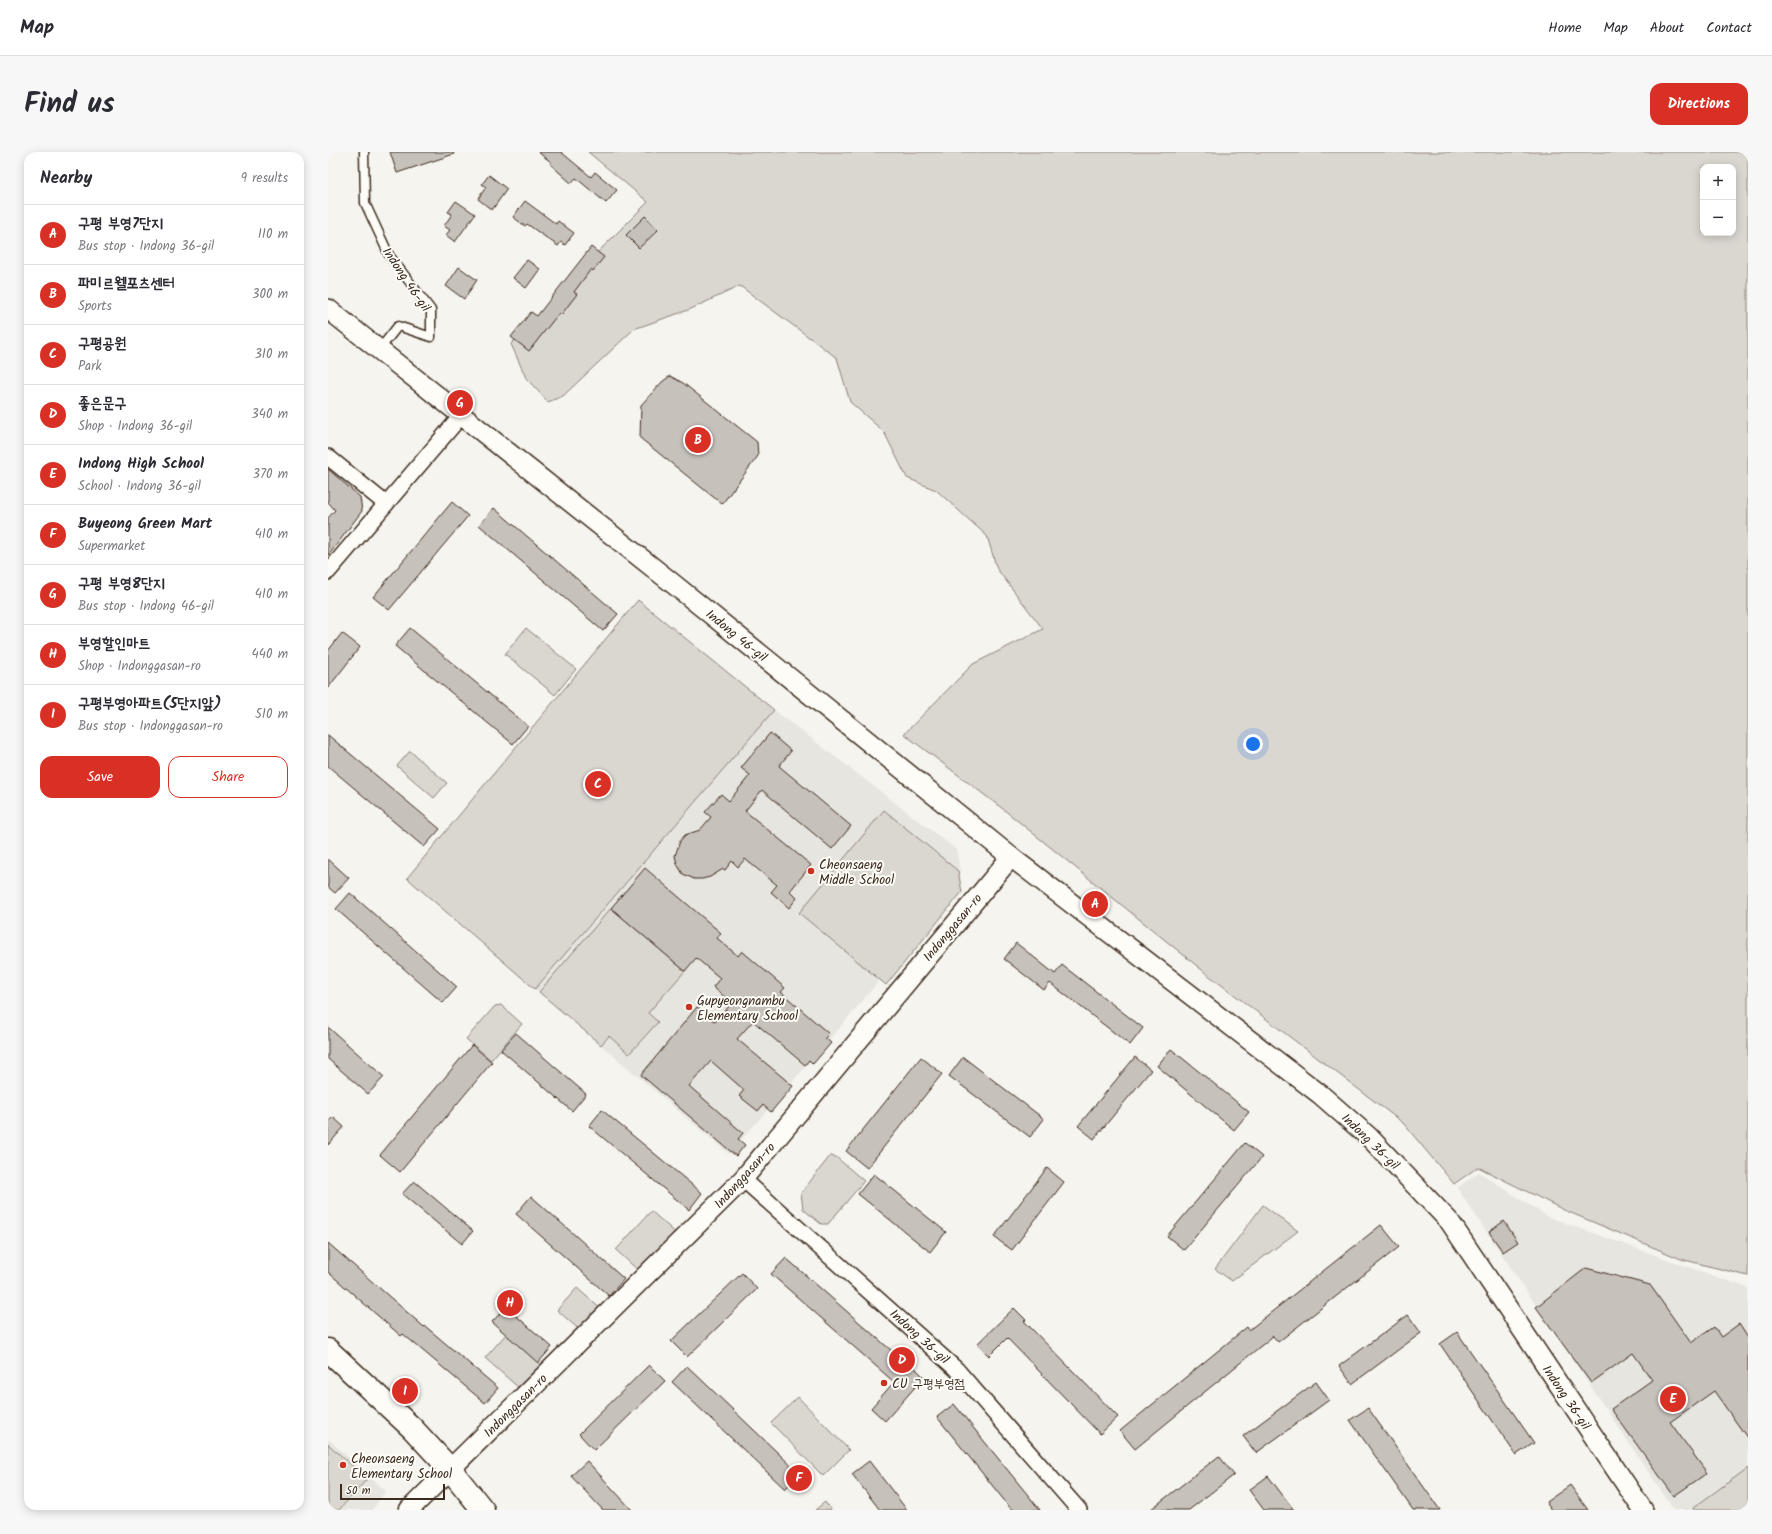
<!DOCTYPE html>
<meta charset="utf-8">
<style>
:root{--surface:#fff;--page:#f7f7f7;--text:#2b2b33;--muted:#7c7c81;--line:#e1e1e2;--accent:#d93025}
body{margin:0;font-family:Kalam,"Poor Story",sans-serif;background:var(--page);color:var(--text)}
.controls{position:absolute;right:12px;top:12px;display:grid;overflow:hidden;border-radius:8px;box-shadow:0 2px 10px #0003}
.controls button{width:36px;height:36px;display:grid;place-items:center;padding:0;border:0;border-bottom:1px solid var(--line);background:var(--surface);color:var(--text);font:20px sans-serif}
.scale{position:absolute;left:12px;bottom:10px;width:105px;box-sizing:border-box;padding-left:4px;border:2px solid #3b2a1e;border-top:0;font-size:11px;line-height:14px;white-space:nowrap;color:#3b2a1e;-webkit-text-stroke:3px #fdfcf7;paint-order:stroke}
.you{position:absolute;left:925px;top:592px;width:14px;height:14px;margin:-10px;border:3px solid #fff;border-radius:50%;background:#1a73e8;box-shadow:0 0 0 6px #1a73e833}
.badge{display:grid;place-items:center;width:26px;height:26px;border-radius:50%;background:var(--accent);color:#fff;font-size:13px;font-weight:700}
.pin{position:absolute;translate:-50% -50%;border:2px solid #fff;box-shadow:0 1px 4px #0006}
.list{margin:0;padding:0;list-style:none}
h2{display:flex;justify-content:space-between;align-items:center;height:52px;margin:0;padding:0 16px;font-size:17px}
h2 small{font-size:13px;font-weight:400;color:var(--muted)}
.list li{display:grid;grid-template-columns:26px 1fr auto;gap:12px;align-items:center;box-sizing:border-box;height:60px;padding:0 16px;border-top:1px solid var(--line)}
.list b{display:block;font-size:15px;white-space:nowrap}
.list p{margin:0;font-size:13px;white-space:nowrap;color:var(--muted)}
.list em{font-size:13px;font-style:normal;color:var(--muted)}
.actions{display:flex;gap:8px;padding:12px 16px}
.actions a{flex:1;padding:9px 0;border:1px solid var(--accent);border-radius:12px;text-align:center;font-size:14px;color:var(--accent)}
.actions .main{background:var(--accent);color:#fff}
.map{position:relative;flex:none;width:1420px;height:1358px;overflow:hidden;border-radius:12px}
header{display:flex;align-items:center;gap:24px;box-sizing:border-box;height:56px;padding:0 20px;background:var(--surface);border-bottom:1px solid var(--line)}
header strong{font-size:19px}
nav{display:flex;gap:22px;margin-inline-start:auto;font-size:14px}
.intro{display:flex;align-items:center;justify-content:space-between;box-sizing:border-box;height:96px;padding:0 24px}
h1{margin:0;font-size:28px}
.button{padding:10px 18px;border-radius:12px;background:var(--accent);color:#fff;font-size:14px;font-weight:700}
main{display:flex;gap:24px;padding:0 24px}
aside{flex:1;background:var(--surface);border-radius:12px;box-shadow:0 2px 10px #0003}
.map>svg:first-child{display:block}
.built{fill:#e7e5df}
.green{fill:#dad6d0;stroke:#8a8077;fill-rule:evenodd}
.building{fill:#c7c1bb;stroke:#3b2a1e}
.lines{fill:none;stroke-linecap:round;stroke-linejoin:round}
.service-casing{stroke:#3b2a1e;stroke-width:11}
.minor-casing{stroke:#3b2a1e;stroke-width:18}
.tertiary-casing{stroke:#3b2a1e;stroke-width:22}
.secondary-casing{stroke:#3b2a1e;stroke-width:25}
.service{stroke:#fdfcf7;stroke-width:8}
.minor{stroke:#fdfcf7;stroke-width:15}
.tertiary{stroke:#fdfcf7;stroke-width:19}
.secondary{stroke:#fdfcf7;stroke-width:22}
.poi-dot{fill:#c8321e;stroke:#fdfcf7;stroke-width:1.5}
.labels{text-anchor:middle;stroke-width:4;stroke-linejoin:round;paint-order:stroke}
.street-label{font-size:13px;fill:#3b2a1e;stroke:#fdfcf7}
.poi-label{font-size:13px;fill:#3b2a1e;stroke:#fdfcf7;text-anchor:start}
</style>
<header>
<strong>Map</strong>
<nav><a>Home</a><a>Map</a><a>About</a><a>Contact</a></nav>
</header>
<div class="intro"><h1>Find us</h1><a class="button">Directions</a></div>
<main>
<aside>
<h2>Nearby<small>9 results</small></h2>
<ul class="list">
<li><span class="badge">A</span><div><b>구평 부영7단지</b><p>Bus stop · Indong 36-gil</p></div><em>110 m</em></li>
<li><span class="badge">B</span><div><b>파미르웰포츠센터</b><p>Sports</p></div><em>300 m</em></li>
<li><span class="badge">C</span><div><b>구평공원</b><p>Park</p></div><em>310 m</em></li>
<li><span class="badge">D</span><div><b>좋은문구</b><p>Shop · Indong 36-gil</p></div><em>340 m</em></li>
<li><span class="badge">E</span><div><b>Indong High School</b><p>School · Indong 36-gil</p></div><em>370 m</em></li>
<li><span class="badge">F</span><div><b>Buyeong Green Mart</b><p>Supermarket</p></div><em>410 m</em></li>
<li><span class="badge">G</span><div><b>구평 부영8단지</b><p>Bus stop · Indong 46-gil</p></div><em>410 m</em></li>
<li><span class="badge">H</span><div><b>부영할인마트</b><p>Shop · Indonggasan-ro</p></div><em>440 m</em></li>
<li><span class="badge">I</span><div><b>구평부영아파트(5단지앞)</b><p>Bus stop · Indonggasan-ro</p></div><em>510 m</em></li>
</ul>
<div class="actions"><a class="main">Save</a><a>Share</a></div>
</aside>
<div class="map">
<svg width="1420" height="1358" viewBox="0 0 1420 1358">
<rect width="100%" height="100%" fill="#f5f4ee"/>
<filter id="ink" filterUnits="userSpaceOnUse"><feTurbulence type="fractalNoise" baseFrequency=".025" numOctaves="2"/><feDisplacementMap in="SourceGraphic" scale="8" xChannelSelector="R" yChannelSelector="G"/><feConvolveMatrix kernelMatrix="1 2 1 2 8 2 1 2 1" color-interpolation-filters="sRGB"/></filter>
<g filter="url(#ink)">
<g class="built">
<polygon points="446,558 629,698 633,732 514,873 401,1002 207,837"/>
<polygon points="1151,1020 1220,1065 1420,1136 1420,1358 1346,1358 1129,1036"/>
<polygon points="0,1287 58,1339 44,1358 0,1358"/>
</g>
<g class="green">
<path d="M 260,0 L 1420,0 L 1420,1124 L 1353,1107 L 1236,1058 L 1150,1015 L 1126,1032 L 1075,971 L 879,822 L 675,657 L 576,582 L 645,512 L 715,477 L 669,417 L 659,384 L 608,338 L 579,326 L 556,280 L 522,250 L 509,206 L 412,134 L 363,157 L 306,177 L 235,244 L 220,250 L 198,226 L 183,192 L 248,122 L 320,50 ZM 1375,15 L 1405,15 L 1405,81 L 1375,81 Z"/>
<polygon points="310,448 446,558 207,837 79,726"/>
<polygon points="198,476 248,517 227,543 177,502"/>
<polygon points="82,599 119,631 106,646 69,614"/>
<polygon points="556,658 630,719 634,740 558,833 471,761"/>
<polygon points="283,756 357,819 320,861 330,870 301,902 281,884 273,893 211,840"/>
<polygon points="173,853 194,872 163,908 138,887 167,854"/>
<polygon points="502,1004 508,1005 536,1029 500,1072 493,1072 475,1057 473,1041"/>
<polygon points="935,1053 970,1079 904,1129 887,1117"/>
<polygon points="323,1059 350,1083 314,1122 288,1098"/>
<polygon points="249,1136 275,1159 255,1181 229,1158"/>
<polygon points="179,1181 214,1212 192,1237 157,1206"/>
<polygon points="470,1245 521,1298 495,1324 443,1271"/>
<polygon points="0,1292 39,1327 11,1358 0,1358"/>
<polygon points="1420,1316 1420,1358 1366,1358 1365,1356"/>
<polygon points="497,1350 503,1358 487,1358"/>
</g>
<g class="building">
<polygon points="62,0 125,0 126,2 69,21"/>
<polygon points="210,0 233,0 263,25 267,20 289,38 278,51 248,26 243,31 222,12 223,10"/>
<polygon points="161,23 179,37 164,58 150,47 158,35 154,32"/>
<polygon points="128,49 147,62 127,90 118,83 122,78 116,74 124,62 120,60"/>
<polygon points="197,49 228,72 230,69 246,81 237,93 233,90 230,94 199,72 197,74 185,65"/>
<polygon points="317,64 330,78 311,96 298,83"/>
<polygon points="263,95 276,105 265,119 263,117 246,140 249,142 233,163 231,161 201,199 183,185 203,160 209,164"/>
<polygon points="199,108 212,117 198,136 185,126"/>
<polygon points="131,115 149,128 136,147 118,134"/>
<polygon points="342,224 355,231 429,290 430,304 394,352 312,286 313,253 334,230"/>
<polygon points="0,317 32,345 34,359 0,404 0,366 7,358 0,350"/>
<polygon points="124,350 140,364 61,458 45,445"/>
<polygon points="166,356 290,462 275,479 151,373"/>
<polygon points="82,476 200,574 185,592 67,494"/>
<polygon points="14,481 32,495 0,536 0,499"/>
<polygon points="442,581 463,599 451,614 523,674 504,697 434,638 417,659 483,713 462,739 469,746 461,756 443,740 449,733 417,707 410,715 404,709 397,718 395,717 382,725 374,727 366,727 355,722 349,712 347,704 352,689 357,683 372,678 383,665 377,660 393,642 401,649 422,623 413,616"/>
<polygon points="0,583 112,677 96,695 0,614"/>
<polygon points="0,707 21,726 7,741 0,735"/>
<polygon points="317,716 393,781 389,786 410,804 414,799 457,836 453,840 501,882 497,886 503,891 485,912 481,908 477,913 425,869 409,887 465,934 443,960 435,953 430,959 411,944 416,938 383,909 361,934 415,981 410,987 417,993 408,1004 313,923 369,855 387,870 404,851 385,835 392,826 368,806 357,819 283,756"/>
<polygon points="22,741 129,835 115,851 8,757"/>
<polygon points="688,791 727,822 734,813 815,876 802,893 722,831 716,838 676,807"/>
<polygon points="0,875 56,925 40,942 0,907"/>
<polygon points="188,881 258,942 244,959 173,898"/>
<polygon points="144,893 164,910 72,1020 52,1003"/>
<polygon points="843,897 921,960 906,978 829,914"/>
<polygon points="593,905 614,922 539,1016 518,999"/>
<polygon points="635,905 716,967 702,985 621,924"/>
<polygon points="807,905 823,918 766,987 750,974"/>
<polygon points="274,958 374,1041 361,1058 261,974"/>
<polygon points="5,965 16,975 0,993 0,970"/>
<polygon points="917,991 934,1005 856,1098 839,1084"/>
<polygon points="719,1016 736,1030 684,1098 666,1085"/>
<polygon points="546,1022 618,1080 602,1100 530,1042"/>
<polygon points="86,1029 145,1079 134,1092 74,1042"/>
<polygon points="203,1044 296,1127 281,1144 188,1062"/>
<polygon points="1176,1069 1190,1090 1175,1100 1161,1080"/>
<polygon points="1053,1073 1071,1095 950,1190 945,1184 807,1297 792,1279 919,1175 921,1178"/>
<polygon points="0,1091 96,1175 97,1174 170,1236 157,1251 75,1182 73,1184 0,1120"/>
<polygon points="458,1106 581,1214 583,1212 596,1225 557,1269 543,1256 566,1230 443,1122"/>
<polygon points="1258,1116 1322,1133 1363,1191 1386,1175 1393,1185 1411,1172 1420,1186 1420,1287 1386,1239 1342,1270 1379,1321 1346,1344 1283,1257 1324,1228 1305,1201 1263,1231 1208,1155"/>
<polygon points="414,1121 429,1137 359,1205 343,1189"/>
<polygon points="178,1155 224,1195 210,1211 164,1170"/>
<polygon points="686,1156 698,1168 696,1169 790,1265 772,1282 679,1186 661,1204 649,1192"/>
<polygon points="1080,1163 1093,1181 1024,1232 1011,1214"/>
<polygon points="1129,1180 1206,1291 1188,1303 1112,1192"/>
<polygon points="321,1213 337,1229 266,1298 251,1282"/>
<polygon points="359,1214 472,1322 457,1337 344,1230"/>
<polygon points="988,1230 1001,1248 928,1301 915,1284"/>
<polygon points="626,1252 712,1358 684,1358 609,1265"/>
<polygon points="1040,1256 1112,1358 1085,1358 1022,1268"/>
<polygon points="891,1304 906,1323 861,1358 822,1358"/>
<polygon points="259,1309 304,1358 275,1358 243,1324"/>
<polygon points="541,1309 579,1358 552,1358 524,1322"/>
<polygon points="940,1324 966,1358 936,1358 921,1338"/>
<polygon points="1242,1333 1260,1358 1223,1358 1218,1350"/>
</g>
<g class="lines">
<defs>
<polyline id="service" points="36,0 37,51 61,103 103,158 103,185 70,174 51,198"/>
<g id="minor">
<polyline points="0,305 58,352"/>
<polyline points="0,420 133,264"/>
<polyline points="415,1027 628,1217 751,1358"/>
</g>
<g id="tertiary">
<polyline points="0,157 343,430 683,705 993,943 1041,985 1122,1070 1315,1358"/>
<polyline points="81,1358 415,1027 683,705"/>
</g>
<polyline id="secondary" points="0,1198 84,1276 122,1317 155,1358"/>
</defs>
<use href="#service" class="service-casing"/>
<use href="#minor" class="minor-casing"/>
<use href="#tertiary" class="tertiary-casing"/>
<use href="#secondary" class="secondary-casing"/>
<use href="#service" class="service"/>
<use href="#minor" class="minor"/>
<use href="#tertiary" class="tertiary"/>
<use href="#secondary" class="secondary"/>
</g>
</g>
<g class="poi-dot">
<circle cx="483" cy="719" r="4"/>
<circle cx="361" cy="855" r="4"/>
<circle cx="556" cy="1231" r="4"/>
<circle cx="15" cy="1313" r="4"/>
</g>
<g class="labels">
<g class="street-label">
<text transform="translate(79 127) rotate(56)" y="5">Indong 46-gil</text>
<text transform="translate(409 483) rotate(39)" y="5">Indong 46-gil</text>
<text transform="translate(624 775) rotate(-50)" y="5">Indonggasan-ro</text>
<text transform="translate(1043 989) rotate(44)" y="5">Indong 36-gil</text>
<text transform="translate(416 1023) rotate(-48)" y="5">Indonggasan-ro</text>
<text transform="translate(592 1184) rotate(42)" y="5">Indong 36-gil</text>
<text transform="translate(1239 1245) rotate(56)" y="5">Indong 36-gil</text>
<text transform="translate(187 1253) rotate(-45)" y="5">Indonggasan-ro</text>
</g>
<g class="poi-label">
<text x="491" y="717">Cheonsaeng<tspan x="491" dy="15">Middle School</tspan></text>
<text x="369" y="853">Gupyeongnambu<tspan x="369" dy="15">Elementary School</tspan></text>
<text x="564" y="1236">CU 구평부영점</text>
<text x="23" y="1311">Cheonsaeng<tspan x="23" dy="15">Elementary School</tspan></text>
</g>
</g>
</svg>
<div class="controls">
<button>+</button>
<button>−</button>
</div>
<div class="scale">50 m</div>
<div class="you"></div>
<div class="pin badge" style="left:767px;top:752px">A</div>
<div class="pin badge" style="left:370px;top:288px">B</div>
<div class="pin badge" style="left:270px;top:632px">C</div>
<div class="pin badge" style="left:574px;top:1208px">D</div>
<div class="pin badge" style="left:1345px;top:1247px">E</div>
<div class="pin badge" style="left:471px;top:1326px">F</div>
<div class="pin badge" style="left:132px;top:251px">G</div>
<div class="pin badge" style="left:182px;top:1151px">H</div>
<div class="pin badge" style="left:77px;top:1239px">I</div>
</div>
</main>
